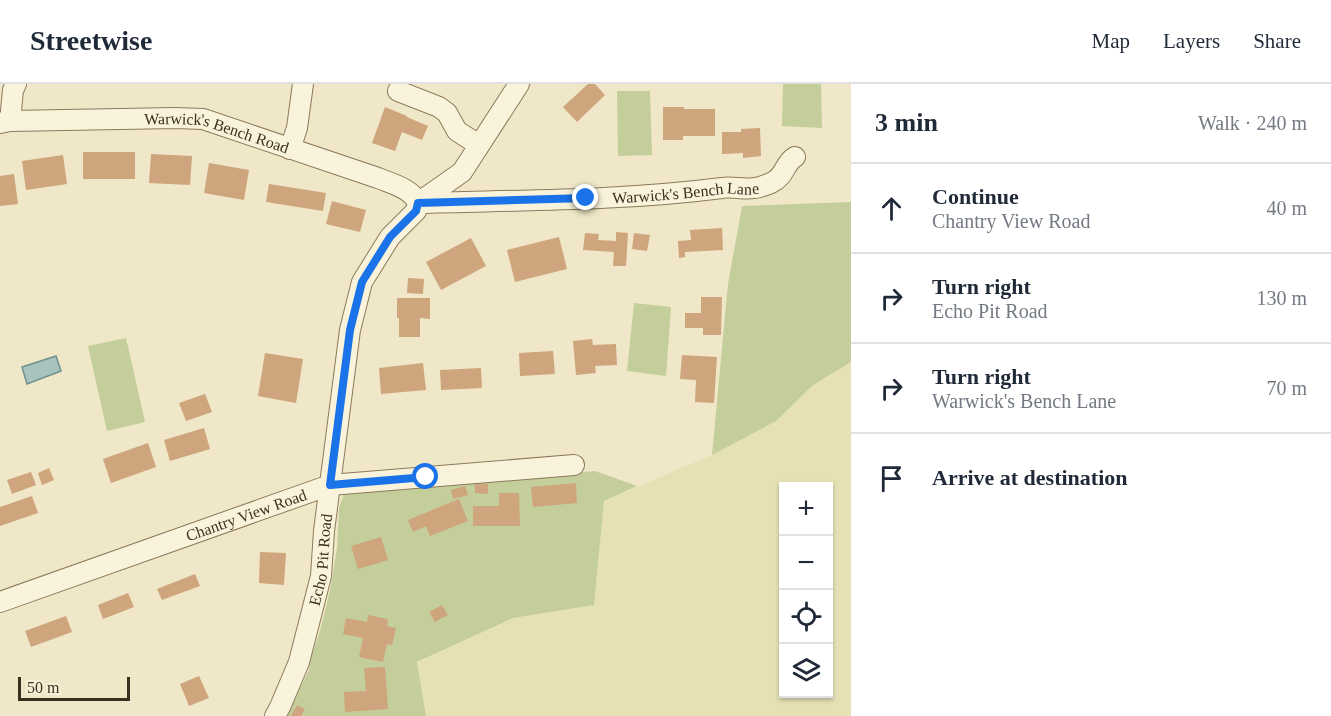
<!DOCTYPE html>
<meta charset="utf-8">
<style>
:root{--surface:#fff;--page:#f6f6f7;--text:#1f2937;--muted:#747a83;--line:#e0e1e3}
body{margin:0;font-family:"Times New Roman",serif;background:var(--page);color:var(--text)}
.controls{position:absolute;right:18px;bottom:18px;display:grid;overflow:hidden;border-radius:0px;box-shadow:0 2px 4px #0004}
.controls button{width:54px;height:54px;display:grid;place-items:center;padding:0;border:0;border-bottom:2px solid var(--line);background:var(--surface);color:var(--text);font:30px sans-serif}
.scale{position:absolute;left:18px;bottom:15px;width:112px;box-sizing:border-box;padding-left:6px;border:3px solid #3c3020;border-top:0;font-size:16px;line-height:21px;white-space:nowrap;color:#3c3020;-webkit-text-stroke:4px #f6f0d7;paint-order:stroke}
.stop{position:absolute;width:18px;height:18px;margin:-14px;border:4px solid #1a73e8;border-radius:50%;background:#fff}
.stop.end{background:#1a73e8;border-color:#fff;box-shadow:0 2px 6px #0008}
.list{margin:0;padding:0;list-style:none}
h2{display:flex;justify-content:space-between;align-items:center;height:78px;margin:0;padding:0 24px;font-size:26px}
h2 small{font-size:20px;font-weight:400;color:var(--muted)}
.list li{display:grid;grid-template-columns:39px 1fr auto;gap:18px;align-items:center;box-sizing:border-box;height:90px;padding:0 24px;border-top:2px solid var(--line)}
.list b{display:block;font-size:22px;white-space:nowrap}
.list p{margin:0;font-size:20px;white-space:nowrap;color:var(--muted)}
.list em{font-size:20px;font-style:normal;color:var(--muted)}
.icon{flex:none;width:33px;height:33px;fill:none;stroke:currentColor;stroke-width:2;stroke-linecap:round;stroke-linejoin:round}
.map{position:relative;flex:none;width:851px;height:632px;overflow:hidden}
header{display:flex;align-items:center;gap:36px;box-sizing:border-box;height:84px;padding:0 30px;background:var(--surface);border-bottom:2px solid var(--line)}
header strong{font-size:28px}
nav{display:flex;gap:33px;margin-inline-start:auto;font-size:21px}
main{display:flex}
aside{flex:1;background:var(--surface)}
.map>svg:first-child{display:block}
.farmland{fill:#e5e1b4;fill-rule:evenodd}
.green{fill:#c4ce9a}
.water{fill:#a8c3bd;stroke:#6e928c;stroke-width:1.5}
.building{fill:#cea57c}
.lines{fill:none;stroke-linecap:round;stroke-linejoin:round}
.minor-casing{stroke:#8c795c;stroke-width:22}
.minor{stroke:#faf3db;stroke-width:20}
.route{stroke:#1a73e8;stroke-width:8}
.labels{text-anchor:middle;stroke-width:4.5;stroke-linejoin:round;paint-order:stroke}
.street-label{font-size:16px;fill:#3c3020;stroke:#f6f0d7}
</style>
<header>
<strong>Streetwise</strong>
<nav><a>Map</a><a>Layers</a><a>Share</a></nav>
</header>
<main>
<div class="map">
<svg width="851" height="632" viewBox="0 0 851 632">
<rect width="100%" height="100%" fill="#efe7c7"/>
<path class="farmland" d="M 851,278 L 851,632 L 426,632 L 417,579 L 513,534 L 594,521 L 604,417 L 712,371 L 776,337 L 813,301 ZM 784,402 L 828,402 L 828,610 L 784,610 Z"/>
<g class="green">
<polygon points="783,0 821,0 822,44 782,42"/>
<polygon points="617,7 650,7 652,71 618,72"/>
<polygon points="851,118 851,278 813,301 776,337 712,371 728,200 742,122"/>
<polygon points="634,219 671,223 666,292 627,287"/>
<polygon points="126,254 145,338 107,347 88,262"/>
<polygon points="595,387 637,402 604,417 594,521 513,534 417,578 426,632 286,632 309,586 310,577 320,547 331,502 337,464 339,424 344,410 385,404"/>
</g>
<polygon class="water" points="56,272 61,287 27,300 22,283"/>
<g class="building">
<polygon points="588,0 595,0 605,11 577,38 563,23"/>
<polygon points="385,23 407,32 407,33 428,42 422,56 402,48 395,67 372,59"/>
<polygon points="663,23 684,23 684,25 715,25 715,52 683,52 683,56 663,56"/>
<polygon points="760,44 761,72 743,74 743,69 722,70 722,48 741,48 741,45"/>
<rect x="83" y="68" width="52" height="27"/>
<polygon points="151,70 192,72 190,101 149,99"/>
<polygon points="63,71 67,100 26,106 22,77"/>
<polygon points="209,79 249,86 244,116 204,109"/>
<polygon points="14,90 18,120 0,122 0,92"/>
<polygon points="269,100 326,109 323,127 266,118"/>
<polygon points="332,117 366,126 360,148 326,140"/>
<polygon points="722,144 723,166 685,168 685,173 679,174 678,157 691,156 690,146"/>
<polygon points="616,148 628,149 626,182 613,182 614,168 583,166 585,149 599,150 598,156 616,157"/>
<polygon points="634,149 650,151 647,167 632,165"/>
<polygon points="559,153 567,185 515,198 507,166"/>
<polygon points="471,154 486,182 441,206 426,178"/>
<polygon points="408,194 424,195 423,210 407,209"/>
<polygon points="701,213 722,213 721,251 703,251 703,244 685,244 685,229 701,229"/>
<polygon points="397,214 430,214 430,235 420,234 420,253 399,253 399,234 397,234"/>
<polygon points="592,255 593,261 616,260 617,281 595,282 596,289 576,291 573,257"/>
<polygon points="553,267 555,290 520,292 519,269"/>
<polygon points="265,269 303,275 296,319 258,312"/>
<polygon points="682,271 717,273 714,319 695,318 696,296 680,295"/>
<polygon points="423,279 426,306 381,310 379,284"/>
<polygon points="481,284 482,304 441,306 440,286"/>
<polygon points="205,310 212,328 186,337 179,319"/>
<polygon points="204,344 210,365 170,377 164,356"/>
<polygon points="148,359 156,383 111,399 103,375"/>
<polygon points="49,384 54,396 42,401 38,389"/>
<polygon points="31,388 36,401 12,410 7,396"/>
<polygon points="576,399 577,419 533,423 531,403"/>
<polygon points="475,400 488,400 488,410 475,409"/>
<polygon points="465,402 468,411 453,415 451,406"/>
<polygon points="499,409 519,409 520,442 473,442 473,422 499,422"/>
<polygon points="32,412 38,429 0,442 0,423"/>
<polygon points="459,415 468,437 430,452 426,442 413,448 408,436"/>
<polygon points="381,453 388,476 358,485 351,462"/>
<polygon points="260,468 286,469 284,501 259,499"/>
<polygon points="195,490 200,502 162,516 157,505"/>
<polygon points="128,509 134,523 103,535 98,521"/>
<polygon points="442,521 448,531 435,538 429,528"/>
<polygon points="368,531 388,535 387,542 396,544 392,561 387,560 383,578 359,573 363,554 343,550 346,534 367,538"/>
<polygon points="66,532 72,548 31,563 25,547"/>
<polygon points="385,583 388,625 345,628 344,608 366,607 364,584"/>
<polygon points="199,592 209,614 189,622 180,600"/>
<polygon points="297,621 305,625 301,632 291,632"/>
</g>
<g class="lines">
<defs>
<g id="minor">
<polyline points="398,7 439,23 447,29 457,47 479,61"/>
<polyline points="10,37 13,6 16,0"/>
<path id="s1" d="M 0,39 L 10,37 L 175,34 L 203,35 L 378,94 C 392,100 411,104 418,119"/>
<polyline points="290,65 297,44 303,0"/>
<path id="s2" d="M 418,119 C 519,116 621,117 722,104 C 732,102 743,106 754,104 C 759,104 766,101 771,99 C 786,92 784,79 795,73"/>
<polyline points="418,119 462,88 519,0"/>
<path id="s3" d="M 0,518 L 330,401 L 574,381"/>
<path id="s4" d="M 275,632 L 280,623 L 299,578 L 321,492 L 324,447 L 350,246 L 362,198 L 390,153 L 416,127 L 418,119"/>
</g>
</defs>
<use href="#minor" class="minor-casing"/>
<use href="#minor" class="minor"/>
</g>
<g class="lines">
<polyline class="route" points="426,393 330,401 350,246 362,198 390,153 416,127 418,119 586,114"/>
</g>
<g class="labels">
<g class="street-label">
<text dy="6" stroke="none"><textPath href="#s1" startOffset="219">Warwick's Bench Road</textPath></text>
<text dy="6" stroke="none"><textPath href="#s2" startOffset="268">Warwick's Bench Lane</textPath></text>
<text dy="6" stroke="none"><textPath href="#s3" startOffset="261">Chantry View Road</textPath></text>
<text dy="6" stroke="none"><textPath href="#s4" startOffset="164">Echo Pit Road</textPath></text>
</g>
</g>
</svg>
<div class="controls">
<button>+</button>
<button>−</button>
<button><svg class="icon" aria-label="locate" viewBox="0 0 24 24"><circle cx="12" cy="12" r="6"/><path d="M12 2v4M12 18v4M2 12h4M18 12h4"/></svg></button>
<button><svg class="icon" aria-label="layers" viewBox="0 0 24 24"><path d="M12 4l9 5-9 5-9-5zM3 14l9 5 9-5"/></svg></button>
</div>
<div class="scale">50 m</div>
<div class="stop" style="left:426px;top:393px"></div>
<div class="stop end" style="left:586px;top:114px"></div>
</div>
<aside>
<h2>3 min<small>Walk · 240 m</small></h2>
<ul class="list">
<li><svg class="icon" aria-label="ahead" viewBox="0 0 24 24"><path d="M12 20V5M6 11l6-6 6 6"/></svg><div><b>Continue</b><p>Chantry View Road</p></div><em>40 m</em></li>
<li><svg class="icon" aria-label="right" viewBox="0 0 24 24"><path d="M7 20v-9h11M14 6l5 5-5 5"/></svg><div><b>Turn right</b><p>Echo Pit Road</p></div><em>130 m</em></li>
<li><svg class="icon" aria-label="right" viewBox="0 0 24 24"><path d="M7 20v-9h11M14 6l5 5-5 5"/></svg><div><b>Turn right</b><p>Warwick's Bench Lane</p></div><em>70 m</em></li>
<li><svg class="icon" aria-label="arrive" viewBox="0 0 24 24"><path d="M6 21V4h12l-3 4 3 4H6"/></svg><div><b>Arrive at destination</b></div></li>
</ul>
</aside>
</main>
